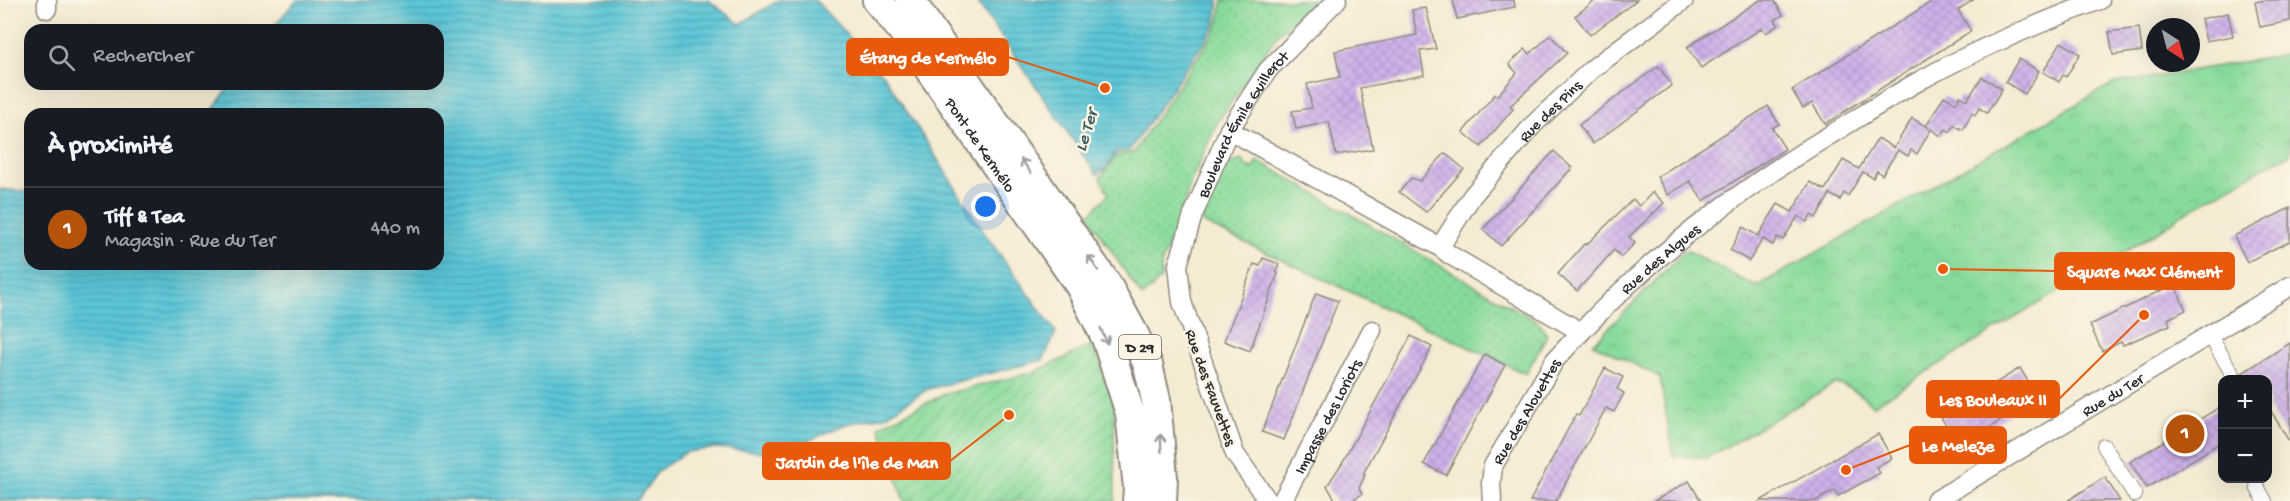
<!DOCTYPE html>
<html lang="fr">
<meta charset="utf-8">
<style>
:root{--surface:#171b24;--page:#20242c;--text:#f1f3f6;--muted:#9ea1a6;--line:#363941;--accent:#b45309}
body{margin:0;font-family:"Gochi Hand",sans-serif;background:var(--page);color:var(--text)}
.controls{position:absolute;right:18px;bottom:18px;display:grid;overflow:hidden;border-radius:12px;box-shadow:0 6px 24px #0002}
.controls button{width:54px;height:54px;display:grid;place-items:center;padding:0;border:0;border-bottom:2px solid var(--line);background:var(--surface);color:var(--text);font:30px sans-serif}
.compass{position:absolute;left:2146px;top:18px;width:54px;height:54px;border-radius:50%;background:var(--surface);box-shadow:0 6px 24px #0002;rotate:144deg}
.you{position:absolute;left:986px;top:207px;width:21px;height:21px;margin:-15px;border:4px solid #fff;border-radius:50%;background:#1a73e8;box-shadow:0 0 0 9px #1a73e833}
.badge{display:grid;place-items:center;width:39px;height:39px;border-radius:50%;background:var(--accent);color:#fff;font-size:20px;font-weight:700}
.pin{position:absolute;translate:-50% -50%;border:3px solid #fff;box-shadow:0 2px 6px #0006}
.list{margin:0;padding:0;list-style:none}
h2{display:flex;justify-content:space-between;align-items:center;height:78px;margin:0;padding:0 24px;font-size:26px}
h2 small{font-size:20px;font-weight:400;color:var(--muted)}
.list li{display:grid;grid-template-columns:39px 1fr auto;gap:18px;align-items:center;box-sizing:border-box;height:84px;padding:0 24px;border-top:2px solid var(--line)}
.list b{display:block;font-size:22px;white-space:nowrap}
.list p{margin:0;font-size:20px;white-space:nowrap;color:var(--muted)}
.list em{font-size:20px;font-style:normal;color:var(--muted)}
.icon{flex:none;width:33px;height:33px;fill:none;stroke:currentColor;stroke-width:2;stroke-linecap:round;stroke-linejoin:round}
.map{position:relative;flex:none;width:2290px;height:501px;overflow:hidden}
.search{position:absolute;background:var(--surface);box-shadow:0 6px 24px #0002;left:24px;top:24px;width:420px;height:66px;display:flex;align-items:center;gap:15px;box-sizing:border-box;padding:0 21px;border-radius:18px;color:var(--muted);font-size:22px}
.panel{position:absolute;background:var(--surface);box-shadow:0 6px 24px #0002;left:24px;top:108px;width:420px;height:162px;border-radius:18px}
.map>svg:first-child{display:block}
.grass{fill:url(#grass-dots);stroke:#588263;stroke-width:1.5}
.park{fill:url(#park-crowns);stroke:#588263;stroke-width:1.5}
.garden{fill:url(#garden-furrows);stroke:#588263;stroke-width:1.5}
.water{fill:url(#water-rules);stroke:#447881;stroke-width:1.5}
.building{fill:url(#building-cross-hatch)}
.lines{fill:none;stroke-linecap:round;stroke-linejoin:round}
.pedestrian-casing{stroke:#908b7f;stroke-width:16}
.minor-casing{stroke:#908b7f;stroke-width:21}
.primary-casing{stroke:#908b7f;stroke-width:32}
.pedestrian{stroke:#fff;stroke-width:14}
.minor{stroke:#fff;stroke-width:18}
.primary{stroke:#fff;stroke-width:28}
.oneway{stroke:#a0a0a0}
.labels{text-anchor:middle;stroke-width:5;stroke-linejoin:round;paint-order:stroke}
.shield{fill:#fcf5e5;stroke:#6a6863;stroke-width:1.5}
.shield-label{font-size:15px;font-weight:bold;fill:#2b2b2b}
.street-label{font-size:16px;fill:#2b2b2b;stroke:#fcf5e5}
.water-label{font-size:18px;font-style:italic;fill:#3a5a5f;stroke:#fcf5e5}
.leader{fill:none;stroke:#e8590c;stroke-width:2}
.callout-dot{fill:#e8590c;stroke:#fcf5e5;stroke-width:2}
.callout{fill:#e8590c;stroke:#e8590c;stroke-width:2}
.callout-label{font-size:18px;text-anchor:middle;font-weight:bold;fill:#fff}
</style>
<div class="map">
<svg width="2290" height="501" viewBox="0 0 2290 501">
<defs>
<pattern id="grass-dots" width="8" height="8" patternUnits="userSpaceOnUse" patternTransform="scale(1.5)"><rect width="8" height="8" fill="#86da9b"/><path d="M2 2h.1M6 6h.1" fill="none" stroke="#74bb86" stroke-width="1.8" stroke-linecap="round"/></pattern>
<pattern id="park-crowns" width="20" height="18" patternUnits="userSpaceOnUse" patternTransform="scale(1.5)"><rect width="20" height="18" fill="#86da9b"/><path d="M2 6a3 3 0 1 1 6 0M12 15a3 3 0 1 1 6 0" fill="none" stroke="#74bb86"/></pattern>
<pattern id="garden-furrows" width="10" height="10" patternUnits="userSpaceOnUse" patternTransform="scale(1.5)"><rect width="10" height="10" fill="#86da9b"/><path d="M-1 1l2-2M0 10L10 0M9 11l2-2" fill="none" stroke="#74bb86"/></pattern>
<pattern id="water-rules" width="6" height="5" patternUnits="userSpaceOnUse" patternTransform="scale(1.5)"><rect width="6" height="5" fill="#5cc6d7"/><path d="M0 2.5h6" fill="none" stroke="#4ca1af"/></pattern>
<pattern id="building-cross-hatch" width="8" height="8" patternUnits="userSpaceOnUse" patternTransform="scale(1.5)"><rect width="8" height="8" fill="#cdb1eb"/><path d="M0 0l8 8M0 8l8-8" fill="none" stroke="#b098ca"/></pattern>
</defs>
<rect width="100%" height="100%" fill="#fcf5e5"/>
<filter id="ink" filterUnits="userSpaceOnUse"><feTurbulence type="fractalNoise" baseFrequency=".0167" numOctaves="2"/><feDisplacementMap in="SourceGraphic" scale="12" xChannelSelector="R" yChannelSelector="G"/><feConvolveMatrix kernelMatrix="1 2 1 2 8 2 1 2 1" color-interpolation-filters="sRGB"/></filter>
<filter id="wash" filterUnits="userSpaceOnUse"><feTurbulence type="fractalNoise" baseFrequency=".008" numOctaves="4" result="noise"/><feDisplacementMap in="SourceGraphic" scale="24" xChannelSelector="R" yChannelSelector="G"/><feGaussianBlur stdDeviation="1.35" result="paint"/><feColorMatrix in="noise" values="0 0 0 0 0 0 0 0 0 0 0 0 0 0 0 0 0 1.4 0 .05"/><feComposite in="paint" operator="in"/></filter>
<g filter="url(#wash)">
<rect width="100%" height="100%" fill="#f5ebd3"/>
<g class="grass">
<polygon points="1223,0 1317,0 1278,34 1218,121 1191,181 1178,225 1161,264 1161,279 1142,297 1088,216 1109,194 1100,178 1117,155 1133,153 1217,28"/>
<polygon points="1242,159 1246,166 1253,168 1257,160 1540,323 1547,335 1526,374 1201,222 1216,183 1228,164"/>
</g>
<path class="park" d="M 2290,54 L 2290,155 L 2277,160 L 2181,215 L 2167,226 C 2069,286 1970,343 1873,406 C 1861,394 1851,386 1834,384 L 1707,458 L 1673,456 L 1660,377 L 1593,344 L 1686,250 L 1756,287 L 2112,84 Z"/>
<polygon class="garden" points="1094,344 1114,403 1115,501 904,501 879,426 945,394 1035,372"/>
<g class="water">
<polygon points="297,0 708,0 740,24 779,0 815,0 885,77 985,234 1056,332 1043,360 928,389 885,416 846,424 808,441 763,452 717,448 686,452 658,471 637,501 0,501 0,189 30,192 30,264 438,264 438,114 210,114 231,84 438,84 438,30 270,30"/>
<polygon points="976,0 1219,0 1215,26 1129,151 1116,152 1107,167 1097,175"/>
</g>
<g id="blocks">
<g class="building">
<polygon points="1453,0 1514,0 1515,7 1457,19"/>
<polygon points="1596,0 1637,0 1590,35 1575,16"/>
<polygon points="1760,0 1774,0 1783,15 1775,20 1778,25 1766,33 1762,28 1701,68 1687,47"/>
<polygon points="1934,0 1973,0 1958,10 1971,31 1825,124 1812,103 1803,108 1792,90"/>
<polygon points="2266,0 2290,0 2290,21 2260,27 2255,2"/>
<polygon points="1426,8 1436,49 1420,51 1424,75 1360,88 1373,149 1336,155 1329,122 1296,129 1292,111 1312,108 1307,84 1340,77 1335,51 1417,35 1412,10"/>
<polygon points="2228,13 2233,36 2206,41 2201,19"/>
<polygon points="2139,28 2142,51 2113,55 2109,32"/>
<polygon points="1550,35 1567,53 1510,106 1513,109 1481,147 1463,132 1495,94 1497,96 1517,73 1509,64 1525,49 1530,54"/>
<polygon points="2061,42 2080,54 2066,77 2063,75 2059,82 2043,72"/>
<polygon points="2019,59 2039,71 2025,94 2005,82"/>
<polygon points="1658,66 1672,85 1593,144 1579,125"/>
<polygon points="1982,77 2002,89 1987,113 1979,108 1975,115 1972,113 1963,130 1954,125 1950,132 1946,129 1941,136 1931,129 1917,154 1911,150 1908,156 1898,150 1882,175 1877,171 1873,178 1863,172 1848,196 1844,193 1840,200 1830,194 1816,218 1811,215 1807,222 1798,216 1783,240 1777,237 1773,245 1763,239 1749,261 1730,250 1743,227 1758,236 1778,204 1792,212 1810,182 1825,190 1843,160 1859,169 1878,138 1894,148 1912,118 1929,128 1926,126 1944,96 1956,103 1960,96 1967,100"/>
<polygon points="1768,106 1779,124 1772,128 1785,149 1703,201 1690,181 1668,195 1657,177"/>
<polygon points="1554,151 1572,168 1501,246 1483,229"/>
<polygon points="1445,153 1464,169 1426,212 1399,192 1411,178 1420,181"/>
<polygon points="1653,192 1664,203 1629,237 1635,243 1621,257 1614,250 1577,291 1558,274 1584,244 1586,245 1633,199 1639,206"/>
<polygon points="2290,208 2290,241 2247,262 2234,236"/>
<polygon points="1263,258 1279,264 1276,272 1278,273 1250,351 1224,341 1254,264 1260,266"/>
<polygon points="2174,284 2186,310 2168,319 2170,325 2123,345 2121,342 2102,351 2090,325"/>
<polygon points="1316,293 1338,301 1284,440 1262,432"/>
<polygon points="1411,336 1432,347 1363,474 1365,475 1359,488 1362,494 1351,501 1336,501 1327,486 1342,463"/>
<polygon points="2290,343 2290,443 2268,406 2268,380 2245,380 2242,373"/>
<polygon points="1485,354 1505,365 1446,475 1424,464"/>
<polygon points="1605,368 1623,377 1617,389 1624,393 1614,412 1606,408 1556,501 1530,501 1576,414 1579,416"/>
<polygon points="2020,368 2035,393 2017,404 2019,408 1977,436 1974,432 1956,443 1941,417"/>
<polygon points="2223,405 2223,441 2147,488 2130,462"/>
<polygon points="1878,434 1892,458 1876,467 1880,473 1838,496 1835,490 1816,501 1760,501"/>
<polygon points="2105,477 2120,501 2067,501"/>
<polygon points="1689,481 1701,501 1654,501"/>
</g>
</g>
</g>
<g filter="url(#ink)">
<use href="#blocks" fill-opacity="0" stroke="#908b7f" stroke-width="1.5"/>
<g class="lines">
<defs>
<g id="pedestrian">
<polyline points="2209,334 2236,380"/>
<polyline points="2104,446 2135,495"/>
<polyline points="2257,487 2265,501"/>
</g>
<g id="minor">
<polyline points="47,0 47,9"/>
<path id="s1" d="M 1229,130 L 1440,247 L 1450,255 L 1581,332 C 1657,250 1748,184 1843,127 C 1869,111 1894,95 1921,80 C 1978,48 2039,23 2100,0"/>
<path id="s2" d="M 1440,247 L 1472,196 L 1533,125 L 1592,69 L 1684,0"/>
<path id="s3" d="M 1268,501 L 1235,454 L 1182,302 L 1178,265 L 1193,215 L 1229,130 L 1268,70 L 1337,0"/>
<path id="s4" d="M 1282,501 L 1372,330"/>
<path id="s5" d="M 1492,501 L 1491,484 L 1493,466 L 1555,360 L 1581,332"/>
<path id="s6" d="M 1935,501 L 2290,286"/>
</g>
<g id="primary">
<path id="s7" d="M 877,0 L 902,30 L 1080,286 L 1106,338 L 1130,413 L 1138,488 L 1137,501"/>
<polyline points="910,0 1106,283 1135,336 1148,365 1156,400 1163,478 1162,501"/>
</g>
</defs>
<use href="#pedestrian" class="pedestrian-casing"/>
<use href="#minor" class="minor-casing"/>
<use href="#primary" class="primary-casing"/>
<use href="#pedestrian" class="pedestrian"/>
<use href="#minor" class="minor"/>
<use href="#primary" class="primary"/>
</g>
<defs><path id="oneway-shaft" d="M-6 0H5M1.5-3L5.5 0L1.5 3" fill="none" stroke-width="1.6" stroke-linecap="round" stroke-linejoin="round" transform="scale(1.5)"/></defs>
<g class="oneway">
<use href="#oneway-shaft" transform="translate(1026 166) rotate(-125)"/>
<use href="#oneway-shaft" transform="translate(1093 263) rotate(-124)"/>
<use href="#oneway-shaft" transform="translate(1104 336) rotate(66)"/>
<use href="#oneway-shaft" transform="translate(1161 443) rotate(-93)"/>
</g>
</g>
<g class="labels">
<rect class="shield" x="1119" y="335" width="42" height="24" rx="4.5"/>
<g class="shield-label">
<text x="1140" y="352">D 29</text>
</g>
<g class="street-label">
<text dy="6" stroke="none"><textPath href="#s2" startOffset="176">Rue des Pins</textPath></text>
<text dy="6" stroke="none"><textPath href="#s3" startOffset="412">Boulevard Émile Guillerot</textPath></text>
<text dy="6" stroke="none"><textPath href="#s7" startOffset="178">Pont de Kermélo</textPath></text>
<text dy="6" stroke="none"><textPath href="#s1" startOffset="514">Rue des Algues</textPath></text>
<text transform="translate(1212 387) rotate(70)" y="6">Rue des Fauvettes</text>
<text dy="6" stroke="none"><textPath href="#s6" startOffset="207">Rue du Ter</textPath></text>
<text dy="6" stroke="none"><textPath href="#s5" startOffset="99">Rue des Alouettes</textPath></text>
<text dy="6" stroke="none"><textPath href="#s4" startOffset="96">Impasse des Loriots</textPath></text>
</g>
<g class="water-label">
<text transform="translate(1085 130) rotate(-73)" y="6">Le Ter</text>
</g>
</g>
<path class="leader" d="M1105 88L1008 57M1943 269L2055 271M2144 315L2059 399M1846 470L1910 445M1009 415L950 461"/>
<g class="callout-dot">
<circle cx="1105" cy="88" r="6"/>
<circle cx="1943" cy="269" r="6"/>
<circle cx="2144" cy="315" r="6"/>
<circle cx="1846" cy="470" r="6"/>
<circle cx="1009" cy="415" r="6"/>
</g>
<g class="callout">
<rect x="847" y="39" width="161" height="36" rx="6"/>
<rect x="2055" y="253" width="179" height="36" rx="6"/>
<rect x="1927" y="381" width="132" height="36" rx="6"/>
<rect x="1910" y="427" width="96" height="36" rx="6"/>
<rect x="763" y="443" width="187" height="36" rx="6"/>
</g>
<g class="callout-label">
<text x="928" y="63">Étang de Kermélo</text>
<text x="2144" y="277">Square Max Clément</text>
<text x="1993" y="405">Les Bouleaux II</text>
<text x="1958" y="451">Le Meleze</text>
<text x="857" y="468">Jardin de l'île de Man</text>
</g>
</svg>
<div class="controls">
<button>+</button>
<button>−</button>
</div>
<svg class="compass" viewBox="-18 -18 36 36"><path d="M0-13l5 13h-10z" fill="#e53935"/><path d="M0 13l5-13h-10z" fill="#9ea1a6"/></svg>
<div class="you"></div>
<div class="pin badge" style="left:2185px;top:434px">1</div>
<div class="search"><svg class="icon" aria-label="search" viewBox="0 0 24 24"><circle cx="10" cy="10" r="6"/><path d="M15 15l6 6"/></svg>Rechercher</div>
<section class="panel">
<h2>À proximité<small></small></h2>
<ul class="list">
<li><span class="badge">1</span><div><b>Tiff &amp; Tea</b><p>Magasin · Rue du Ter</p></div><em>440 m</em></li>
</ul>
</section>
</div>
